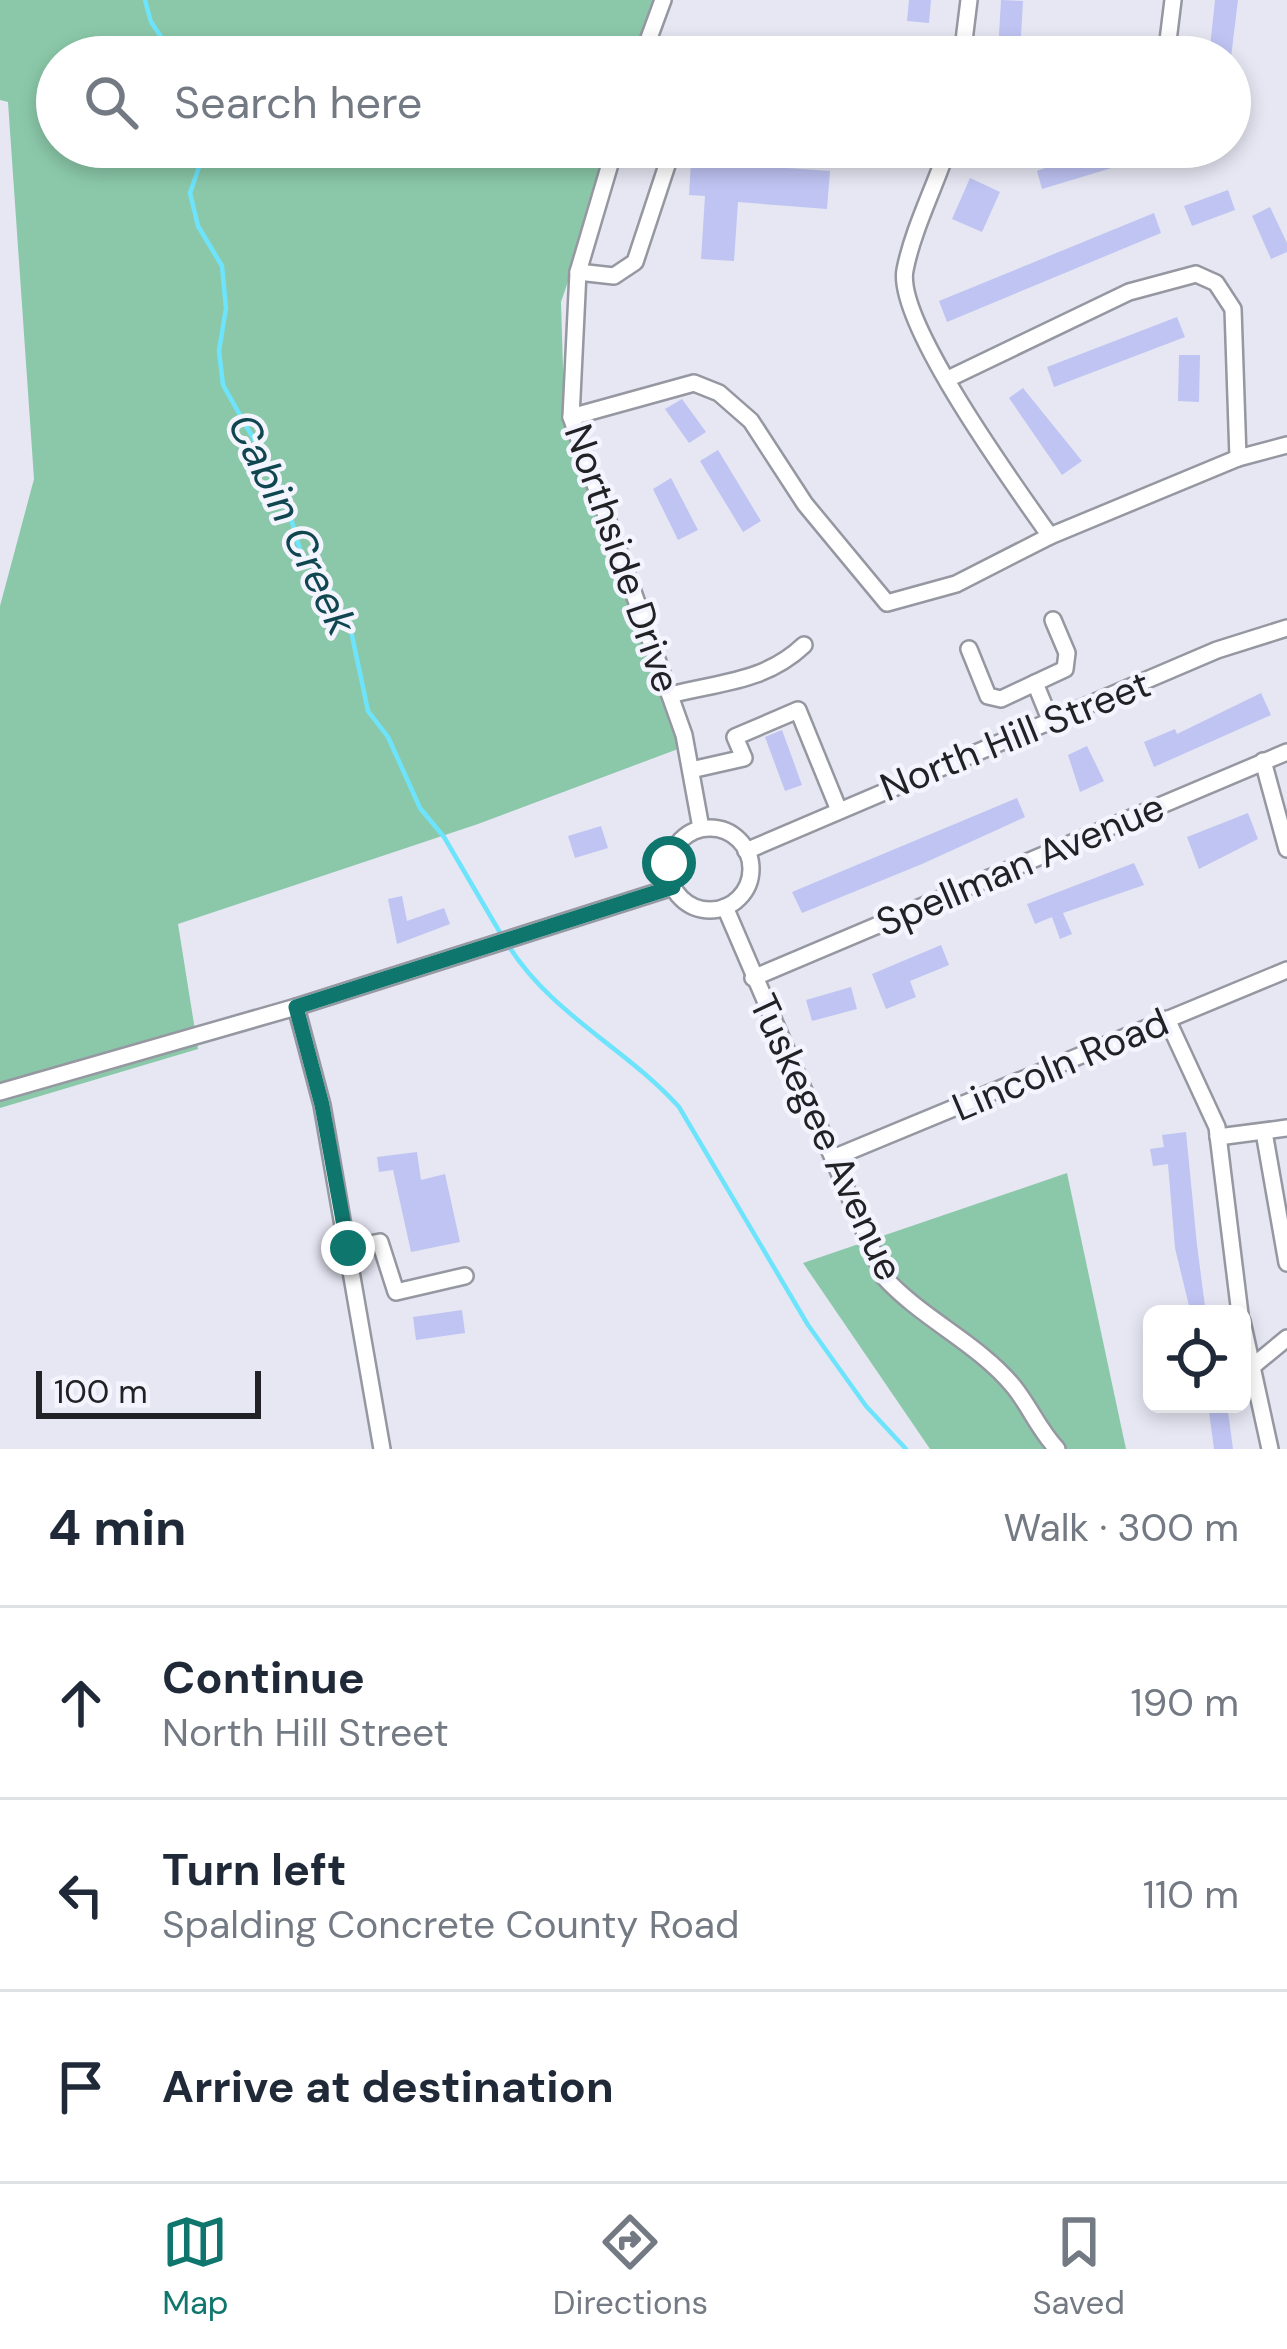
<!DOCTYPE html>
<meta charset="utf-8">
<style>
:root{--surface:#fff;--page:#f6f6f7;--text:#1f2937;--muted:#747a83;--line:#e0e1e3;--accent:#0f766e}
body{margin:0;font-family:"DM Sans",sans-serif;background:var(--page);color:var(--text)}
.controls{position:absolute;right:36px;bottom:36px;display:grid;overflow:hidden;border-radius:18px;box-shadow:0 6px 18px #0003}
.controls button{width:108px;height:108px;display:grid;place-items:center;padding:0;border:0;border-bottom:3px solid var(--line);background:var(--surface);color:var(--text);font:60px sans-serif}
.scale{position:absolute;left:36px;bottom:30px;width:225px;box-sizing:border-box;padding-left:12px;border:6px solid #222226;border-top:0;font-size:33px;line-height:42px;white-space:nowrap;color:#222226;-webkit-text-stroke:9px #f3f4fe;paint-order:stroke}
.stop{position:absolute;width:36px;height:36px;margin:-27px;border:9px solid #0f766e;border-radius:50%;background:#fff}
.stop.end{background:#0f766e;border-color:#fff;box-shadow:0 3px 12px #0008}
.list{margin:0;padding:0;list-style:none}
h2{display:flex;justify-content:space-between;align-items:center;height:156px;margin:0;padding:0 48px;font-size:51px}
h2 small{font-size:39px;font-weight:400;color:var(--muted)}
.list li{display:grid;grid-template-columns:78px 1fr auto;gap:36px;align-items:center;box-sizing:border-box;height:192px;padding:0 48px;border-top:3px solid var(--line)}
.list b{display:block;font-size:45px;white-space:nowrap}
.list p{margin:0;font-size:39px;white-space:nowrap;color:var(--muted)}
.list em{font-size:39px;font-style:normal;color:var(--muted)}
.icon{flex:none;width:66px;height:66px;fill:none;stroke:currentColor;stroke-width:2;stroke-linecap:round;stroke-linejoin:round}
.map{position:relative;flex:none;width:1287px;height:1449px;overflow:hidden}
.search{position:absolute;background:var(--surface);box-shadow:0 6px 18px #0003;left:36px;right:36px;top:36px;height:132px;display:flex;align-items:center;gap:30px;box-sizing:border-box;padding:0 42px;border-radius:66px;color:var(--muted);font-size:45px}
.sheet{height:732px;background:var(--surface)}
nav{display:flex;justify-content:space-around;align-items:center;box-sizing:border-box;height:168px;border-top:3px solid var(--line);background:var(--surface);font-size:33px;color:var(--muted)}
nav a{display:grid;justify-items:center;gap:6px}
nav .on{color:var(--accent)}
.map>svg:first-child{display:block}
.green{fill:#8bc8a9}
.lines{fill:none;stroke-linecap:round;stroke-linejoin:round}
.stream{stroke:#6ee4fc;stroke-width:4.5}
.building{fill:#bfc4f3}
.minor-casing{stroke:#9597a1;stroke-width:20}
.minor{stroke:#fff;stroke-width:15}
.route{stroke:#0f766e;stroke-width:15}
.labels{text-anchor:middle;stroke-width:9;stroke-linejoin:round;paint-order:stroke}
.street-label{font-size:39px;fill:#222226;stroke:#f3f4fe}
.water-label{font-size:42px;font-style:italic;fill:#0f464f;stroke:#f3f4fe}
</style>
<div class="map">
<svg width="1287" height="1449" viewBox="0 0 1287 1449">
<rect width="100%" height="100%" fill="#e6e7f3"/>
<g class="green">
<polygon points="0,0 664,0 644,57 57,57 57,147 614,147 561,302 564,403 694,743 478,824 178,924 198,1049 0,1108 0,606 34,479 8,102 0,100"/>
<polygon points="1067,1173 1126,1449 930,1449 803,1263"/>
</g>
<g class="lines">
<g class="stream">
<polyline points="145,0 151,22 175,57"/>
<polyline points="206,147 190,193 198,226 222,266 226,308 219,351 223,385 283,491 301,553 326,582 350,626 368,711 388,737 420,808 444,837 502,936"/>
<path d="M 508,945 C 552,1015 626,1048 679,1107 L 808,1325 L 866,1406 L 906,1449"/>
</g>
</g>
<g class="building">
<polygon points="909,0 931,0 929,23 907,21"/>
<polygon points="1001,0 1023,1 1020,53 998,52"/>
<polygon points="1215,0 1238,0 1231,57 1209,57"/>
<polygon points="713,147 746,147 744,165 830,171 827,209 738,202 734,261 701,259 705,196 689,195 691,162 712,164"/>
<polygon points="1102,147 1171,150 1042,189 1037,171"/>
<polygon points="970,178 1000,192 982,232 952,219"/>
<polygon points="1228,190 1235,210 1192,226 1184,206"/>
<polygon points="1270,207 1287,243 1287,252 1271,259 1252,216"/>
<polygon points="1154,213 1161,233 947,322 939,301"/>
<polygon points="1177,317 1185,337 1054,387 1047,367"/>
<polygon points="1179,355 1200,355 1199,402 1178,401"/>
<polygon points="1023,388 1082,461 1062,475 1009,398"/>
<polygon points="682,399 706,432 689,443 665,409"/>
<polygon points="718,450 761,521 743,532 700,461"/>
<polygon points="671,478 698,530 678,540 653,489"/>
<polygon points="1261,693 1271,715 1154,767 1144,742 1175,729 1177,734"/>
<polygon points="782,730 802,785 785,791 765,737"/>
<polygon points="1087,746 1104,781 1080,792 1068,755"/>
<polygon points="1017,798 1025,817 922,864 802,913 792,892"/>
<polygon points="1248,813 1258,839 1199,869 1187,837"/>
<polygon points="601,826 608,848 575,858 568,836"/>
<polygon points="1134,863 1144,885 1063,913 1072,934 1060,939 1052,917 1035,924 1027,904"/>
<polygon points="402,896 407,921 444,908 450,924 397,944 388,899"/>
<polygon points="941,945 949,965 910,981 916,997 886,1009 872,974"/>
<polygon points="851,987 857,1009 812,1021 806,1000"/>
<polygon points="1186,1132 1197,1245 1206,1314 1191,1314 1175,1248 1168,1164 1153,1166 1150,1149 1164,1147 1162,1135"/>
<polygon points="417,1152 421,1180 445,1174 460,1242 411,1252 393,1170 379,1172 377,1157"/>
<polygon points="462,1310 465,1333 416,1340 413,1317"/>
<polygon points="1208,1404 1227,1404 1233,1449 1214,1449"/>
</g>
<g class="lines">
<defs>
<g id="minor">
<polyline points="642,57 663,0"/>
<polyline points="962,57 969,0"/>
<polyline points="1166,57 1173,0"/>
<polyline points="615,147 578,272 571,417 684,735 701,828"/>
<polyline points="820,147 822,147"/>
<path d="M 948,147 C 935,187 913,229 905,270 C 895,322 1017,489 1050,536"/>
<polyline points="974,147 991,147"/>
<polyline points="578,272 614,276 635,262 673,147"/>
<polyline points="571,417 694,383 719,393 751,421 805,504 887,603 956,584 1050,536 1238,458 1233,309 1216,283 1196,274 1129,292 950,378"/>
<polyline points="1238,458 1287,445"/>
<polyline points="969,649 988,696 1001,699 1035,683 1051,722"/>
<polyline points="1035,683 1065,669 1067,653 1053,620"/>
<path d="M 670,695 C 720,682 765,682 804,645"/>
<polyline points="1263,761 1287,849"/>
<polyline points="691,770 744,758 735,737 798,710 838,808"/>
<circle cx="710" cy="869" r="41"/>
<polyline points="746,851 1217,650 1287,628"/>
<path d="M 725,907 L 884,1277 C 922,1319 978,1343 1014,1387 C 1030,1407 1039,1430 1057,1449"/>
<polyline points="753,978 1287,752"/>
<polyline points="296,1007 322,1105 382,1449"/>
<polyline points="1167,1019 1217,1127 1240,1314"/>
<polyline points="0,1092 296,1007 673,887"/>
<polyline points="1264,1132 1287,1263"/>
<polyline points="1218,1137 1287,1128"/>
<polyline points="833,1158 1287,970"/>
<polyline points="348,1248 380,1242 396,1292 465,1276"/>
<polyline points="1242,1321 1270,1449"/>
<polyline points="1253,1366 1287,1338"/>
</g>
</defs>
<use href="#minor" class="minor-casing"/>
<use href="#minor" class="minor"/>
</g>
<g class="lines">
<polyline class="route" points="348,1248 322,1105 296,1007 673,887 669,863"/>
</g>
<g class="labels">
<g class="street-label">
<text transform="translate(623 558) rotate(71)" y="14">Northside Drive</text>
<text transform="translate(1015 735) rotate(-22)" y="14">North Hill Street</text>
<text transform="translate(1020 864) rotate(-23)" y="14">Spellman Avenue</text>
<text transform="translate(1060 1064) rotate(-23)" y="14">Lincoln Road</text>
<text transform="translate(827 1137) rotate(65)" y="14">Tuskegee Avenue</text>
</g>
<g class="water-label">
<text transform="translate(293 524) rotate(64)" y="15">Cabin Creek</text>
</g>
</g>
</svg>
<div class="controls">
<button><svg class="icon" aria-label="locate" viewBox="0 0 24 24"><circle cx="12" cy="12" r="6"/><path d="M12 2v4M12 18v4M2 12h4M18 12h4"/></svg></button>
</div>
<div class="scale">100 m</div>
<div class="stop" style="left:669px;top:863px"></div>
<div class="stop end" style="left:348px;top:1248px"></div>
<div class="search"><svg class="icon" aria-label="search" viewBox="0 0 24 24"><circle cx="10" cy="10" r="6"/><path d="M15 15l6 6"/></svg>Search here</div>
</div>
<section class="sheet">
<h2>4 min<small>Walk · 300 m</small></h2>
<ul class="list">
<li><svg class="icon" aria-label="ahead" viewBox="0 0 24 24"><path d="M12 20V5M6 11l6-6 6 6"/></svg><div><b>Continue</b><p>North Hill Street</p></div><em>190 m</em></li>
<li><svg class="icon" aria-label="left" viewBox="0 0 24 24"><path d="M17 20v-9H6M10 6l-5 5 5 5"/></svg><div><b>Turn left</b><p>Spalding Concrete County Road</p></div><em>110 m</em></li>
<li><svg class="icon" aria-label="arrive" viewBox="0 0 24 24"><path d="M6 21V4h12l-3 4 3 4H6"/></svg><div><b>Arrive at destination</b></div></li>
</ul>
</section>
<nav>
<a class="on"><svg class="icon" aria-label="map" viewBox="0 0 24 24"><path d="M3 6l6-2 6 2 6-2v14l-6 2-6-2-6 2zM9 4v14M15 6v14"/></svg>Map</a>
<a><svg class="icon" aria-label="directions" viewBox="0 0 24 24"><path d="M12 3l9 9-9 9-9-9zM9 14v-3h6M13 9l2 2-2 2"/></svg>Directions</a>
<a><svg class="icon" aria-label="saved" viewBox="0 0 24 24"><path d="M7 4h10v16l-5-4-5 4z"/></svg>Saved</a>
</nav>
